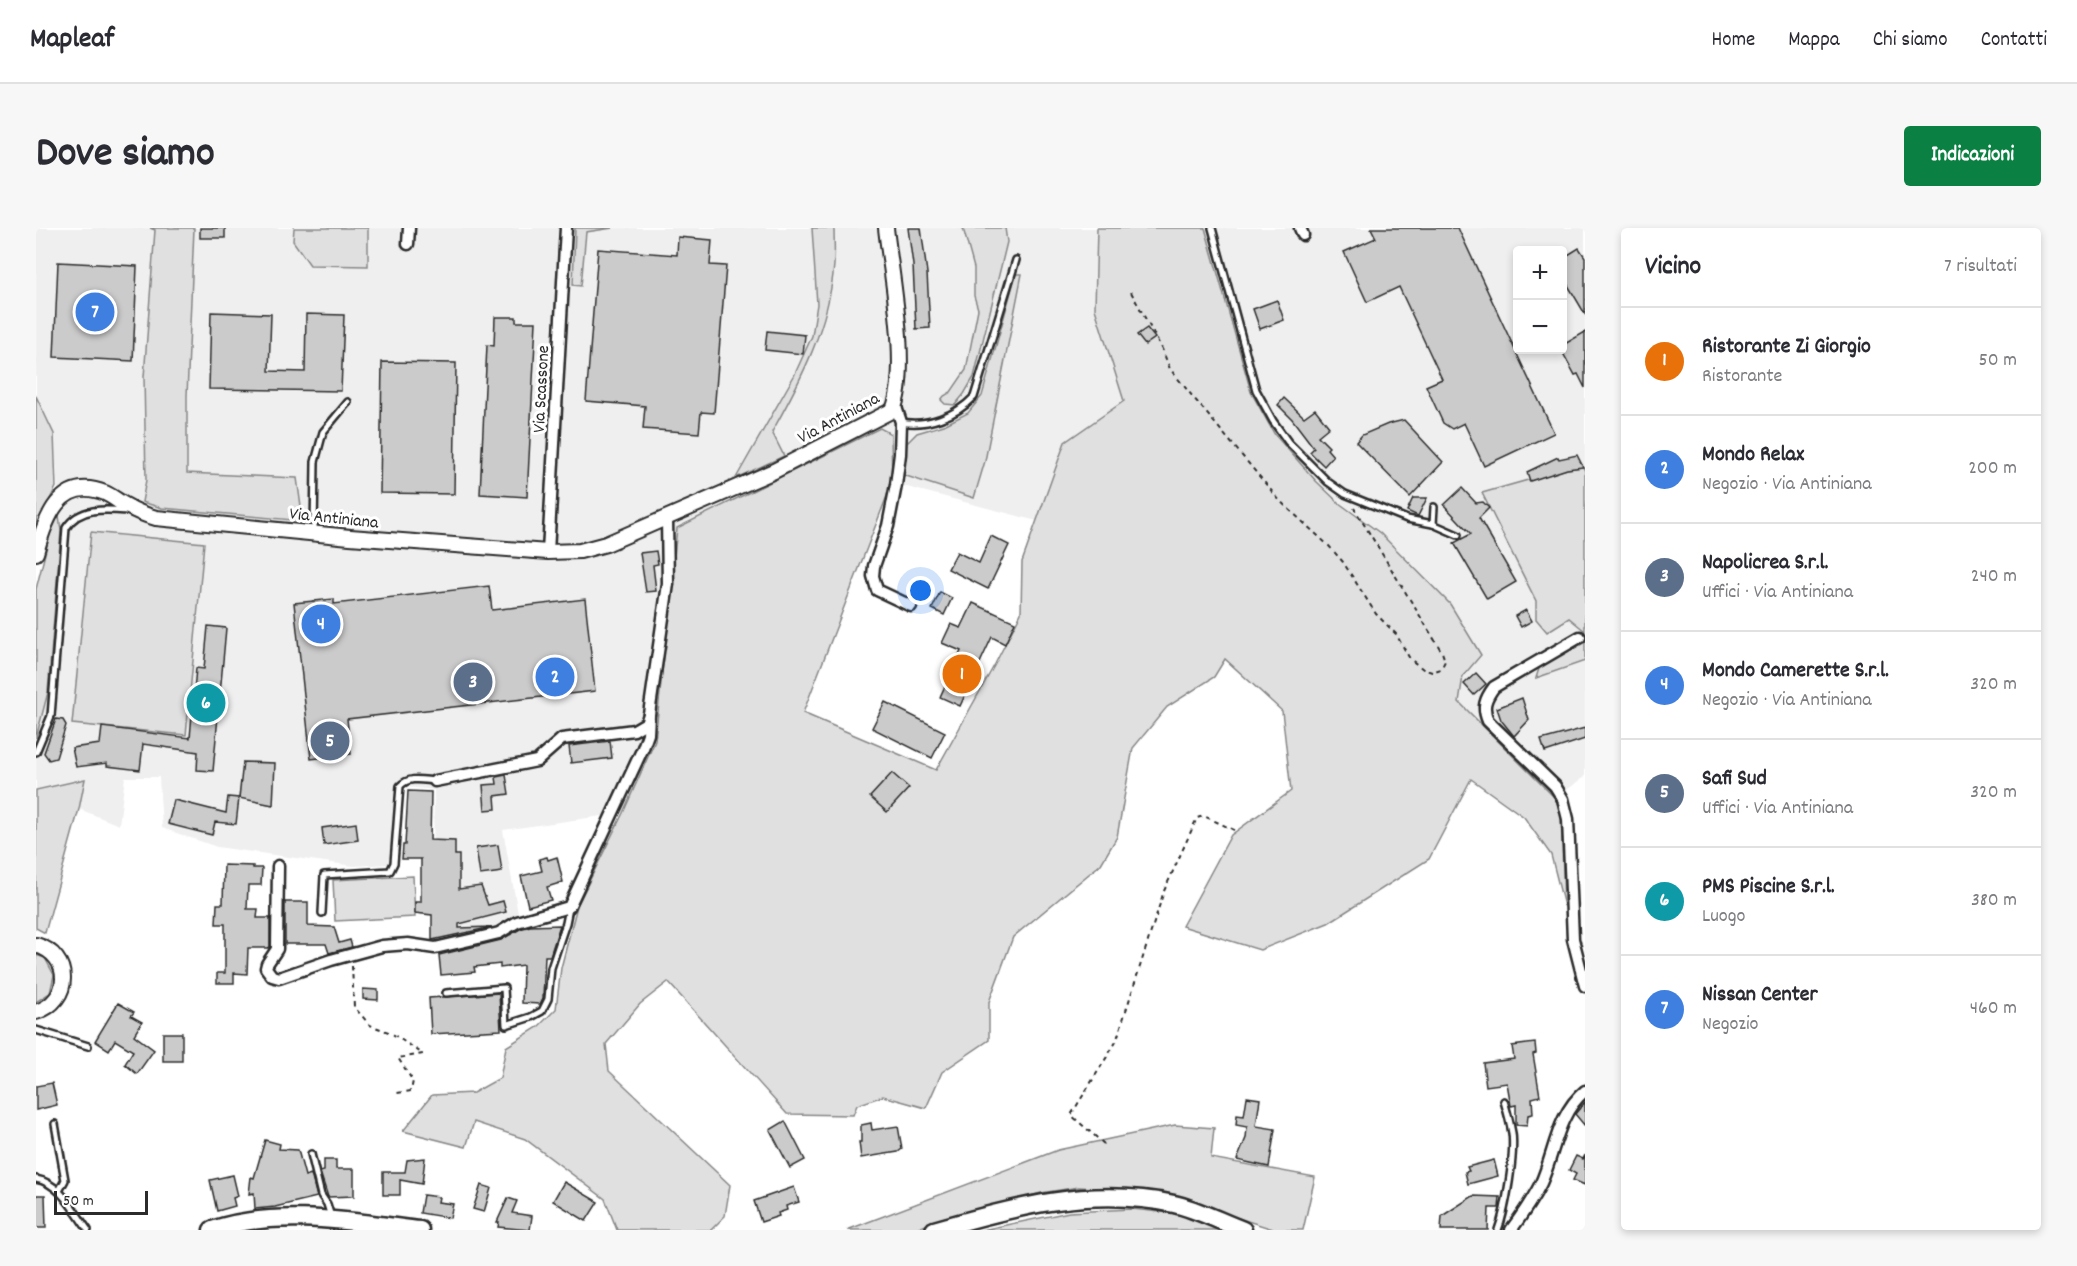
<!DOCTYPE html>
<html lang="it">
<meta charset="utf-8">
<style>
:root{--surface:#fff;--page:#f7f7f7;--text:#2b2b33;--muted:#7c7c81;--line:#e1e1e2;--accent:#0b8043}
body{margin:0;font-family:Dekko,sans-serif;background:var(--page);color:var(--text)}
.controls{position:absolute;right:18px;top:18px;display:grid;overflow:hidden;border-radius:6px;box-shadow:0 3px 9px #0003}
.controls button{width:54px;height:54px;display:grid;place-items:center;padding:0;border:0;border-bottom:2px solid var(--line);background:var(--surface);color:var(--text);font:30px sans-serif}
.scale{position:absolute;left:18px;bottom:15px;width:94px;box-sizing:border-box;padding-left:6px;border:3px solid #2b2b2b;border-top:0;font-size:16px;line-height:21px;white-space:nowrap;color:#2b2b2b;-webkit-text-stroke:4px #fff;paint-order:stroke}
.you{position:absolute;left:885px;top:363px;width:21px;height:21px;margin:-15px;border:4px solid #fff;border-radius:50%;background:#1a73e8;box-shadow:0 0 0 9px #1a73e833}
.badge{display:grid;place-items:center;width:39px;height:39px;border-radius:50%;background:var(--accent);color:#fff;font-size:20px;font-weight:700}
.pin{position:absolute;translate:-50% -50%;border:3px solid #fff;box-shadow:0 2px 6px #0006}
.list{margin:0;padding:0;list-style:none}
h2{display:flex;justify-content:space-between;align-items:center;height:78px;margin:0;padding:0 24px;font-size:26px}
h2 small{font-size:20px;font-weight:400;color:var(--muted)}
.list li{display:grid;grid-template-columns:39px 1fr auto;gap:18px;align-items:center;box-sizing:border-box;height:108px;padding:0 24px;border-top:2px solid var(--line)}
.list b{display:block;font-size:22px;white-space:nowrap}
.list p{margin:0;font-size:20px;white-space:nowrap;color:var(--muted)}
.list em{font-size:20px;font-style:normal;color:var(--muted)}
.map{position:relative;flex:none;width:1549px;height:1002px;overflow:hidden;border-radius:6px}
header{display:flex;align-items:center;gap:36px;box-sizing:border-box;height:84px;padding:0 30px;background:var(--surface);border-bottom:2px solid var(--line)}
header strong{font-size:28px}
nav{display:flex;gap:33px;margin-inline-start:auto;font-size:21px}
.intro{display:flex;align-items:center;justify-content:space-between;box-sizing:border-box;height:144px;padding:0 36px}
h1{margin:0;font-size:42px}
.button{padding:15px 27px;border-radius:6px;background:var(--accent);color:#fff;font-size:21px;font-weight:700}
main{display:flex;gap:36px;padding:0 36px}
aside{flex:1;background:var(--surface);border-radius:6px;box-shadow:0 3px 9px #0003}
.map>svg:first-child{display:block}
.built{fill:#efefef;fill-rule:evenodd}
.green{fill:#e0e0e0;stroke:#868686;stroke-width:1.5}
.building{fill:#cbcbcb;stroke:#2b2b2b;stroke-width:1.5}
.lines{fill:none;stroke-linecap:round;stroke-linejoin:round}
.service-casing{stroke:#2b2b2b;stroke-width:10}
.minor-casing{stroke:#2b2b2b;stroke-width:15}
.tertiary-casing{stroke:#2b2b2b;stroke-width:18}
.primary-casing{stroke:#2b2b2b;stroke-width:21}
.path{stroke:#2b2b2b;stroke-width:2;stroke-dasharray:4.5 4.5;stroke-linecap:butt}
.service{stroke:#fff;stroke-width:5}
.minor{stroke:#fff;stroke-width:10}
.tertiary{stroke:#fff;stroke-width:14}
.primary{stroke:#fff;stroke-width:16}
.labels{text-anchor:middle;stroke-width:6;stroke-linejoin:round;paint-order:stroke}
.street-label{font-size:18px;fill:#2b2b2b;stroke:#fff}
</style>
<header>
<strong>Mapleaf</strong>
<nav><a>Home</a><a>Mappa</a><a>Chi siamo</a><a>Contatti</a></nav>
</header>
<div class="intro"><h1>Dove siamo</h1><a class="button">Indicazioni</a></div>
<main>
<div class="map">
<svg width="1549" height="1002" viewBox="0 0 1549 1002">
<rect width="100%" height="100%" fill="#fff"/>
<filter id="ink" filterUnits="userSpaceOnUse"><feTurbulence type="fractalNoise" baseFrequency=".0167" numOctaves="2"/><feDisplacementMap in="SourceGraphic" scale="12" xChannelSelector="R" yChannelSelector="G"/><feConvolveMatrix kernelMatrix="1 2 1 2 8 2 1 2 1" color-interpolation-filters="sRGB"/></filter>
<g filter="url(#ink)">
<g class="built">
<polygon points="0,0 112,0 119,2 108,149 110,252 106,274 126,280 267,293 261,250 151,245 151,168 158,0 258,0 257,13 332,38 332,0 1061,0 1059,81 1088,173 1029,214 1001,293 856,255 641,300 619,513 587,585 467,602 483,691 396,716 398,562 364,558 354,636 318,638 181,619 126,600 123,549 89,549 83,597 43,581 48,552 0,562 0,510 2,506 25,303 18,207 0,168"/>
<path d="M 1169,0 L 1549,0 L 1549,243 L 1547,239 L 1446,266 L 1500,373 L 1500,392 L 1533,390 L 1549,403 L 1549,409 L 1500,450 L 1549,433 L 1549,549 L 1519,570 L 1423,474 L 1427,448 L 1303,275 L 1280,253 L 1239,207 L 1215,164 ZM 1482,22 L 1526,22 L 1526,122 L 1482,122 Z"/>
</g>
<g class="green">
<polygon points="114,0 158,0 151,168 151,245 261,250 267,293 126,280 106,274 110,252 108,149 119,2"/>
<polygon points="258,0 332,0 332,38 274,37 257,13"/>
<polygon points="539,0 577,0 550,4 545,58 537,57"/>
<path d="M 776,0 L 798,0 C 798,12 799,25 798,37 C 793,98 765,152 736,204 L 748,228 L 700,250 L 758,148 L 776,108 L 781,76 Z"/>
<polygon points="927,0 969,0 971,14 938,149 928,166 919,177 909,176 905,172 908,168 915,164 930,142 942,81 938,68 938,40"/>
<polygon points="1061,0 1169,0 1215,164 1239,207 1280,253 1303,275 1344,305 1414,376 1445,427 1427,448 1423,474 1519,570 1525,584 1528,678 1515,627 1488,589 1435,551 1393,631 1292,695 1224,722 1146,698 1195,607 1255,563 1246,483 1189,431 1178,449 1131,479 1097,520 1081,609 1065,636 977,709 953,774 953,812 906,844 890,880 847,868 821,877 817,887 751,886 632,754 604,776 570,816 573,843 694,957 689,988 675,1002 581,1002 569,971 489,911 438,894 430,919 367,903 396,867 437,865 464,850 470,819 502,799 520,781 525,740 541,678 587,585 619,513 641,300 844,200 855,206 856,255 767,485 900,542 959,436 985,385 986,334 1029,214 1088,173 1059,81"/>
<polygon points="980,46 986,46 949,233 938,270 867,247 871,215 881,205 908,197 932,185 946,168"/>
<polygon points="0,168 18,206 20,259 11,277 0,316"/>
<polygon points="1547,239 1549,243 1549,403 1533,390 1511,404 1500,391 1500,373 1446,265 1531,241"/>
<polygon points="23,287 25,303 12,464 0,510 0,361 14,306"/>
<polygon points="55,304 168,315 150,507 36,496"/>
<polygon points="1549,409 1549,433 1500,450 1505,434"/>
<polygon points="49,551 43,581 9,705 0,700 0,562"/>
<polygon points="377,648 379,689 299,693 297,652"/>
<polygon points="0,727 9,730 18,747 14,765 0,774"/>
<polygon points="1139,897 1178,900 1175,930 1279,949 1267,1002 1240,1002 1120,964 1043,959 1005,965 873,1002 811,1002 1022,922"/>
<polygon points="1096,981 1143,986 1184,1002 946,1002 1033,984"/>
</g>
<g class="building">
<rect x="164" y="0" width="25" height="10"/>
<polygon points="872,0 885,0 891,45 894,100 880,101 877,37"/>
<polygon points="1335,0 1422,0 1518,205 1448,238 1428,195 1416,201 1407,195 1390,158 1406,151 1363,59 1331,74 1308,24 1340,10"/>
<polygon points="642,9 676,12 674,37 690,38 678,185 665,184 663,205 607,201 609,178 550,173 562,21 641,27"/>
<polygon points="1543,20 1549,29 1549,86 1527,49 1527,30"/>
<polygon points="22,34 101,38 97,133 18,129"/>
<polygon points="1241,72 1248,92 1224,101 1217,81"/>
<polygon points="175,84 235,86 233,143 269,144 270,86 308,87 305,163 173,161"/>
<polygon points="459,89 480,89 480,94 500,94 491,269 444,266 451,117 458,118"/>
<polygon points="1111,100 1119,110 1109,117 1101,107"/>
<polygon points="731,103 769,107 767,126 729,122"/>
<polygon points="1549,104 1549,160 1542,146 1539,147 1527,125 1527,117"/>
<polygon points="346,134 420,135 418,266 344,265"/>
<polygon points="1248,170 1268,189 1279,181 1293,199 1282,208 1293,219 1291,221 1297,228 1288,238 1274,224 1278,220 1256,191 1242,177"/>
<polygon points="1368,192 1407,234 1374,269 1320,214 1326,207 1352,196"/>
<polygon points="1541,227 1547,239 1531,241 1494,253 1491,244 1522,229 1523,231"/>
<polygon points="1426,260 1440,275 1447,274 1453,280 1443,290 1480,354 1451,371 1418,315 1435,306 1408,277"/>
<polygon points="1377,270 1391,270 1382,288 1371,283"/>
<polygon points="955,308 973,317 952,361 912,341 921,324 943,335"/>
<polygon points="620,323 622,336 617,337 620,363 610,364 604,325"/>
<polygon points="453,358 456,382 549,371 559,463 311,491 315,526 275,531 258,375 298,371 298,376"/>
<polygon points="904,364 916,370 908,387 896,381"/>
<polygon points="937,375 979,394 969,416 956,409 924,478 904,469 925,423 906,415 915,396 925,400"/>
<polygon points="1490,382 1496,393 1485,399 1479,388"/>
<polygon points="172,398 190,400 177,543 161,542 162,524 107,516 104,542 71,538 71,535 40,539 36,520 64,516 66,499 154,510 160,440 168,441"/>
<polygon points="1440,445 1450,456 1438,467 1428,456"/>
<polygon points="1486,470 1493,492 1478,508 1465,492 1461,480"/>
<polygon points="849,474 909,504 896,530 836,500"/>
<polygon points="20,491 27,492 30,497 20,530 13,532 8,525"/>
<polygon points="1549,500 1549,511 1509,524 1505,512"/>
<polygon points="574,513 576,530 535,535 533,518"/>
<polygon points="207,534 239,535 237,577 203,570"/>
<polygon points="856,545 873,560 851,584 834,569"/>
<polygon points="470,547 473,566 459,568 460,581 449,582 447,557 461,556 460,549"/>
<polygon points="372,563 395,564 394,612 419,613 419,627 423,627 423,661 445,658 452,677 467,673 470,684 423,696 423,700 456,699 396,712 396,687 379,685 379,674 385,674 385,631 366,631 367,617 369,617"/>
<polygon points="192,569 203,570 200,596 179,594 176,607 132,596 138,572 190,585"/>
<polygon points="320,595 322,612 288,617 286,600"/>
<polygon points="462,617 466,644 444,647 440,620"/>
<polygon points="511,629 512,632 521,629 527,654 511,659 515,672 492,678 485,648 506,643 503,631"/>
<polygon points="188,637 217,638 217,640 226,640 225,657 212,657 211,681 222,681 221,690 234,690 234,719 232,720 212,720 211,746 198,745 198,755 181,755 181,745 189,745 189,696 180,696 181,676 187,676"/>
<polygon points="249,674 272,674 272,698 298,699 303,715 314,712 316,719 293,725 290,716 249,716"/>
<polygon points="524,697 514,728 509,728 507,770 504,776 486,775 487,737 464,740 464,736 438,739 439,744 405,747 403,727 465,712 484,701 494,698"/>
<polygon points="327,761 342,762 342,772 327,771"/>
<polygon points="463,765 465,802 395,806 393,770"/>
<polygon points="82,775 98,784 95,788 106,794 98,807 118,822 101,846 89,836 97,823 79,812 73,822 59,813"/>
<rect x="127" y="805" width="19" height="28"/>
<polygon points="1499,815 1500,825 1497,826 1504,868 1496,870 1497,886 1492,887 1491,898 1480,897 1480,877 1475,878 1471,855 1450,858 1447,835 1478,831 1476,818"/>
<polygon points="16,855 21,877 0,882 0,858"/>
<polygon points="1211,869 1224,871 1220,898 1239,901 1233,939 1201,932 1210,910 1211,899 1200,897 1201,887 1208,888"/>
<polygon points="1549,874 1549,898 1539,886"/>
<polygon points="749,893 769,932 754,940 734,902"/>
<polygon points="835,895 836,902 862,898 866,921 862,924 825,930 823,914 825,914 825,897"/>
<polygon points="229,912 244,916 243,921 262,922 269,948 275,946 281,969 239,979 219,981 218,965 213,966 215,949 218,950"/>
<polygon points="1549,927 1549,957 1537,952 1540,946 1533,942 1540,928 1547,931"/>
<polygon points="389,930 386,956 364,952 364,967 347,967 347,944 369,944 371,932"/>
<polygon points="288,932 300,932 300,941 318,941 318,968 292,969 284,944 288,943"/>
<polygon points="1458,932 1462,948 1432,956 1429,944 1433,943 1431,939"/>
<polygon points="197,947 202,968 197,970 199,978 181,983 174,952"/>
<polygon points="528,954 562,974 550,993 517,973"/>
<polygon points="445,957 455,960 448,984 437,981"/>
<polygon points="758,959 763,974 750,978 751,982 742,985 743,988 725,994 718,973"/>
<polygon points="0,967 9,967 10,1000 0,1000"/>
<polygon points="387,967 403,969 402,974 417,976 414,990 384,985"/>
<polygon points="1437,968 1464,969 1463,980 1453,980 1452,1002 1405,1002 1406,988"/>
<polygon points="472,970 481,973 476,985 496,988 494,1002 462,999 463,994 461,994"/>
</g>
<g class="lines">
<defs>
<g id="service">
<polyline points="1176,0 1220,162 1237,193 1252,214 1292,254 1309,266 1371,291 1397,296 1398,279"/>
<path d="M 865,194 C 891,199 920,188 938,169 L 980,32"/>
<polyline points="1397,296 1422,307"/>
<polyline points="278,304 279,234 287,204 312,174"/>
<path d="M 0,524 L 15,488 L 30,300 C 43,279 69,281 91,283"/>
<path d="M 286,685 L 288,647 L 354,643 L 358,635 L 364,558 C 374,548 386,552 399,553"/>
<polyline points="410,765 468,760 470,797 495,789 506,783 512,771 515,740 530,695 533,680"/>
<polyline points="0,802 52,818"/>
<polyline points="19,896 29,952 23,963"/>
<polyline points="275,926 285,967 291,976 295,989"/>
<path d="M 0,951 C 24,955 38,983 52,1002"/>
<path d="M 1462,1002 C 1470,981 1479,927 1476,905 C 1474,894 1471,883 1468,873"/>
</g>
<g id="minor">
<polyline points="1264,0 1267,7"/>
<polyline points="372,16 373,0"/>
<polyline points="859,176 865,194 864,226 860,257 852,298 838,338 837,348 841,362 875,378"/>
<polyline points="512,324 530,0"/>
<path d="M 1544,409 L 1458,459 C 1449,471 1446,479 1452,493 L 1519,558 L 1527,571 L 1532,591 L 1537,711 L 1549,758"/>
<polyline points="399,553 501,533 526,511 598,502 610,495 613,486 632,356 631,290"/>
<polyline points="242,638 241,721 231,736 230,740 236,748 243,750 295,732 346,718 372,716 399,720 438,711 463,705 481,694 533,679 607,520 612,506 613,486"/>
<path d="M 1475,1002 C 1486,987 1497,971 1505,955 C 1519,924 1521,886 1549,863"/>
</g>
<g id="tertiary">
<path d="M 0,325 C 9,291 24,247 69,265 C 76,268 83,274 89,277 C 99,283 109,287 120,290 L 314,309 L 512,324 L 544,323 L 570,316 L 738,243 L 857,182 C 874,141 855,46 850,0"/>
<path d="M 0,717 C 36,727 36,773 0,784"/>
</g>
<g id="primary">
<path d="M 176,1002 C 240,980 318,994 384,1002"/>
<path d="M 898,1002 C 977,979 1055,958 1138,976 C 1161,981 1185,994 1207,1002"/>
</g>
</defs>
<use href="#service" class="service-casing"/>
<use href="#minor" class="minor-casing"/>
<use href="#tertiary" class="tertiary-casing"/>
<use href="#primary" class="primary-casing"/>
<g class="path">
<polyline points="1095,64 1126,121 1134,141 1162,175 1244,273 1293,318 1307,334 1340,386 1360,406 1374,431 1387,441 1396,444 1405,441 1409,433 1406,424 1318,280"/>
<polyline points="316,738 318,779 334,797 355,805 387,826 362,830 377,853 375,863 361,865"/>
<polyline points="1068,916 1035,887 1080,814 1128,663 1161,590 1168,588 1198,602"/>
</g>
<use href="#service" class="service"/>
<use href="#minor" class="minor"/>
<use href="#tertiary" class="tertiary"/>
<use href="#primary" class="primary"/>
</g>
</g>
<g class="labels">
<g class="street-label">
<text transform="translate(504 161) rotate(-87)" y="6">Via Scassone</text>
<text transform="translate(802 189) rotate(-28)" y="6">Via Antiniana</text>
<text transform="translate(298 289) rotate(6)" y="6">Via Antiniana</text>
</g>
</g>
</svg>
<div class="controls">
<button>+</button>
<button>−</button>
</div>
<div class="scale">50 m</div>
<div class="you"></div>
<div class="pin badge" style="left:926px;top:446px;background:#e8710a">1</div>
<div class="pin badge" style="left:519px;top:449px;background:#3f7fe0">2</div>
<div class="pin badge" style="left:437px;top:454px;background:#5c6f8a">3</div>
<div class="pin badge" style="left:285px;top:396px;background:#3f7fe0">4</div>
<div class="pin badge" style="left:294px;top:513px;background:#5c6f8a">5</div>
<div class="pin badge" style="left:170px;top:475px;background:#0f9aa8">6</div>
<div class="pin badge" style="left:59px;top:84px;background:#3f7fe0">7</div>
</div>
<aside>
<h2>Vicino<small>7 risultati</small></h2>
<ul class="list">
<li><span class="badge" style="background:#e8710a">1</span><div><b>Ristorante Zi Giorgio</b><p>Ristorante</p></div><em>50 m</em></li>
<li><span class="badge" style="background:#3f7fe0">2</span><div><b>Mondo Relax</b><p>Negozio · Via Antiniana</p></div><em>200 m</em></li>
<li><span class="badge" style="background:#5c6f8a">3</span><div><b>Napolicrea S.r.l.</b><p>Uffici · Via Antiniana</p></div><em>240 m</em></li>
<li><span class="badge" style="background:#3f7fe0">4</span><div><b>Mondo Camerette S.r.l.</b><p>Negozio · Via Antiniana</p></div><em>320 m</em></li>
<li><span class="badge" style="background:#5c6f8a">5</span><div><b>Safi Sud</b><p>Uffici · Via Antiniana</p></div><em>320 m</em></li>
<li><span class="badge" style="background:#0f9aa8">6</span><div><b>PMS Piscine S.r.l.</b><p>Luogo</p></div><em>380 m</em></li>
<li><span class="badge" style="background:#3f7fe0">7</span><div><b>Nissan Center</b><p>Negozio</p></div><em>460 m</em></li>
</ul>
</aside>
</main>
